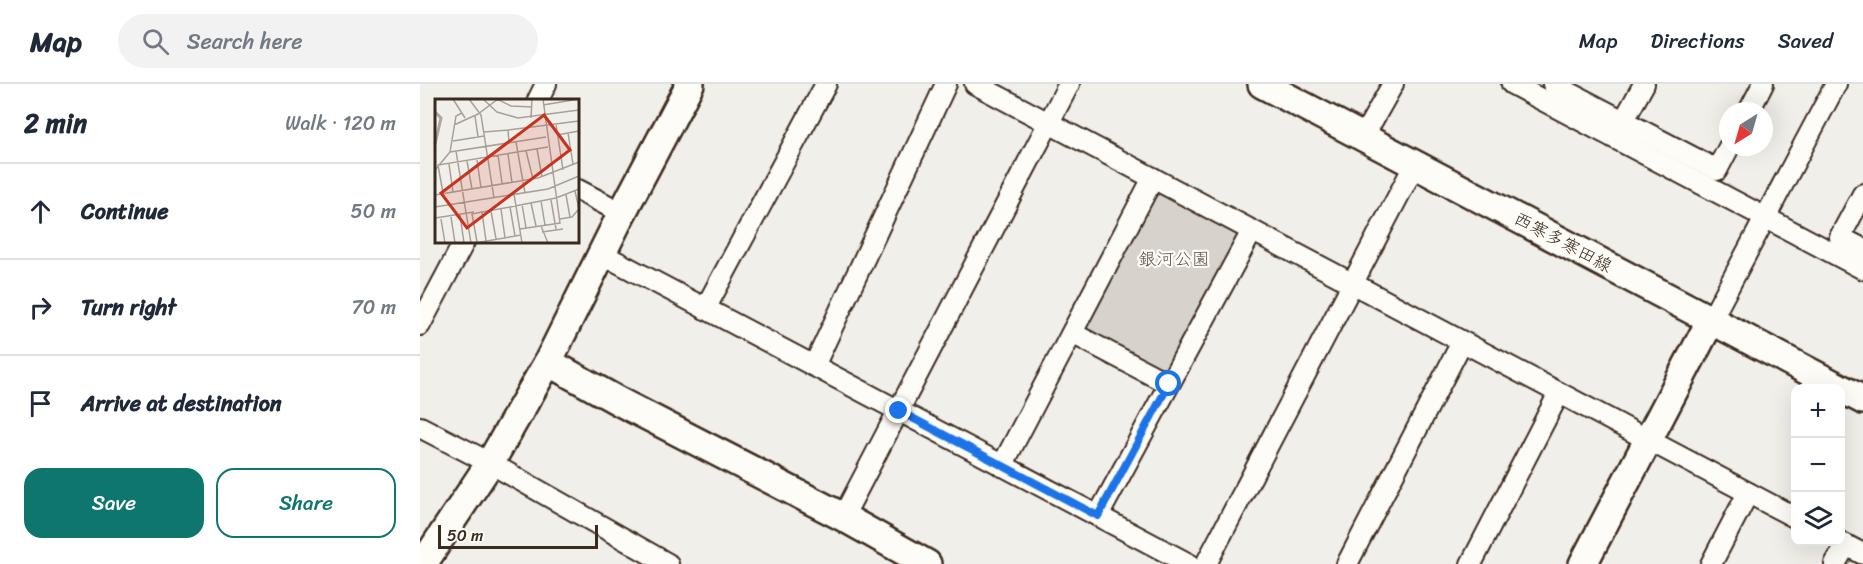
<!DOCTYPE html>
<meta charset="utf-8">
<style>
:root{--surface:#fff;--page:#f2f2f3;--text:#1f2937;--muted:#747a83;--line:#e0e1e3;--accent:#0f766e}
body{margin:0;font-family:Sriracha,"Klee One",sans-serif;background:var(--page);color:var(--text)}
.controls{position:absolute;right:18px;bottom:18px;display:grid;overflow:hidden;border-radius:12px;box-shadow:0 6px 24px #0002}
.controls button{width:54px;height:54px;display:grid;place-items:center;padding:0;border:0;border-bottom:2px solid var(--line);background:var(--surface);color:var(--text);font:30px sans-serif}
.compass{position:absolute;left:1299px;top:18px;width:54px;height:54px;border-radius:50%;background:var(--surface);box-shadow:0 6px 24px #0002;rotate:217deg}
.scale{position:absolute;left:18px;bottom:15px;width:160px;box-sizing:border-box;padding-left:6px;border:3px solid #3b2a1e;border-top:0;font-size:16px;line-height:21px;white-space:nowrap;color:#3b2a1e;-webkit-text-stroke:4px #fdfcf7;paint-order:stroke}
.stop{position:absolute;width:18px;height:18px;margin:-14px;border:4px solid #1a73e8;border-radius:50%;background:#fff}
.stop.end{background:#1a73e8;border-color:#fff;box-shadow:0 2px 6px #0008}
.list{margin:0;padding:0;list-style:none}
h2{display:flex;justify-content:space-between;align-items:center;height:78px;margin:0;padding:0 24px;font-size:26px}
h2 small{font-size:20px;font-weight:400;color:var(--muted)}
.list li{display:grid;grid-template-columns:39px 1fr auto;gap:18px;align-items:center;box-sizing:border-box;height:96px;padding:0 24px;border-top:2px solid var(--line)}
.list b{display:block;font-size:22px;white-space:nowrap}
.list em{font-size:20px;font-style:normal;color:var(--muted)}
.actions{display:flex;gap:12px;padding:18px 24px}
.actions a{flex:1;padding:14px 0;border:2px solid var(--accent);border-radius:18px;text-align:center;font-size:21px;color:var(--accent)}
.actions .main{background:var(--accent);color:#fff}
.icon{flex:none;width:33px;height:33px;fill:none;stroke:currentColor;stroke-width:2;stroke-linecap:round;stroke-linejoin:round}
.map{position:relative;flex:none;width:1443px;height:480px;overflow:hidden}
header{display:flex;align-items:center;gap:36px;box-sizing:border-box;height:84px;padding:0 30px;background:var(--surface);border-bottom:2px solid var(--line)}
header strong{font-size:28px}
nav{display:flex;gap:33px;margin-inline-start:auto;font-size:21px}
.search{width:420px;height:54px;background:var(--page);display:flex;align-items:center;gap:15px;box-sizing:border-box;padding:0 21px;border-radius:33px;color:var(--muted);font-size:22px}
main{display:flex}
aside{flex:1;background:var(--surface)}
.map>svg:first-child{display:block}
.green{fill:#d7d2cc;stroke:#897e75;stroke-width:1.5}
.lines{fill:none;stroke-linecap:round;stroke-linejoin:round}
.street-casing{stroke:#3b2a1e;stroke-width:24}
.secondary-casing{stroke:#3b2a1e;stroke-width:32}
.street{stroke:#fdfcf7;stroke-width:20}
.secondary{stroke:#fdfcf7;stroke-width:27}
.route{stroke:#1a73e8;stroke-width:8}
.labels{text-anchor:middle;stroke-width:4.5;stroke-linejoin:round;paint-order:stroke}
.street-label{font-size:18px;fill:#3b2a1e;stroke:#fdfcf7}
.park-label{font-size:18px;fill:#62544a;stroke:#fdfcf7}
.inset-river{fill:none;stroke:#aea69f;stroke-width:3}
.inset-road{fill:none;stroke:#a8a098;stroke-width:1.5}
.view{fill:#c8321e;fill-opacity:0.15;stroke:#c8321e;stroke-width:3}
.inset-edge{fill:none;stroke:#3b2a1e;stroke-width:3}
</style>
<header>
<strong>Map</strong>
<div class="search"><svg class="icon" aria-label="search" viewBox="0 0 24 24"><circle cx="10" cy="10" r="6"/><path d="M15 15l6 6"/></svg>Search here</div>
<nav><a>Map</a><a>Directions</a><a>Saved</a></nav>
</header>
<main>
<aside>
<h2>2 min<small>Walk · 120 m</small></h2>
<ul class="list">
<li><svg class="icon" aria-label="ahead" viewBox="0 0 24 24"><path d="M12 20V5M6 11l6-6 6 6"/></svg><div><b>Continue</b></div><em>50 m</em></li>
<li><svg class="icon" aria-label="right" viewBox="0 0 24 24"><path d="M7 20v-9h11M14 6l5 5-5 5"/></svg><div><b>Turn right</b></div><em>70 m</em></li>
<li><svg class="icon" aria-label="arrive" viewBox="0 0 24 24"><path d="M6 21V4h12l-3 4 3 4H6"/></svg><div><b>Arrive at destination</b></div></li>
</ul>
<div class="actions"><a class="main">Save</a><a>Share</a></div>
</aside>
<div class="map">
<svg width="1443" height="480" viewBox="0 0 1443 480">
<rect width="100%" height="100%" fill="#f1efea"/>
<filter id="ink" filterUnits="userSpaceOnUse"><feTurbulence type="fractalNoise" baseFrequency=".0167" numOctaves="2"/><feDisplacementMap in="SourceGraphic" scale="12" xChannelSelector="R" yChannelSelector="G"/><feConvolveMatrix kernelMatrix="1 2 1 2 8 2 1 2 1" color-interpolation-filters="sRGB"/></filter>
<g filter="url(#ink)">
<polygon class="green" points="741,109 816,149 818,157 747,286 738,288 667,251 665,243 732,115"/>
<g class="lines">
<defs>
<g id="street">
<polyline points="555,0 1376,434"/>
<polyline points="1092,0 1443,185"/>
<polyline points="1133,0 1297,86 1309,63"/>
<polyline points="118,16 126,0"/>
<polyline points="1329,27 1343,0"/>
<polyline points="1203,38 1224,0"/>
<polyline points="943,53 973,0"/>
<polyline points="158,106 202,129"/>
<polyline points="1443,110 1420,153 1443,165"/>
<polyline points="182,170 769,480"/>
<polyline points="285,225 406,0"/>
<polyline points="1291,236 1416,0"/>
<polyline points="0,241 44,158"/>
<polyline points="652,249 749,300"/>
<polyline points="394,282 526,0"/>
<polyline points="0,343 70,379 248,480"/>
<polyline points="582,382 733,94"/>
<polyline points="678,432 832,147"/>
<polyline points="423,433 649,0"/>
<polyline points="1420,458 1443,470"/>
<polyline points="786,480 995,80"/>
<polyline points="927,480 1042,258"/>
<polyline points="1051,480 1139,309"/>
<polyline points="1291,480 1328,409"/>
<polyline points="1415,480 1426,461"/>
</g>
<g id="secondary">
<polyline points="842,0 1443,316"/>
<polyline points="128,278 200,318 423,433 507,480"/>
<polyline points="3,480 70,379 128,278 202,129 270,0"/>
<polyline points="1163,480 1291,236"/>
</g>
</defs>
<use href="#street" class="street-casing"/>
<use href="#secondary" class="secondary-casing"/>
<use href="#street" class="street"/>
<use href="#secondary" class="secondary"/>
</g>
</g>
<g class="lines" filter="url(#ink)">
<polyline class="route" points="479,327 678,432 749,300"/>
</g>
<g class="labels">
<g class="street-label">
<text transform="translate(1143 158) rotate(28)" y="6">西寒多寒田線</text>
</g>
<g class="park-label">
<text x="754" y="181">銀河公園</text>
</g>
</g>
<g transform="translate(15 15)">
<rect width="144" height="144" fill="#f1efea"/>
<path class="inset-river" d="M 0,13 L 6,19 L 0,45"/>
<path class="inset-road" d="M 18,0 L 30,19M 34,0 L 46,16 L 59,99M 48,0 L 62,13 L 83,19 L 144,11M 62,0 L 76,7 L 97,8M 108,6 L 144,0M 40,17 L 43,38M 96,19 L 97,0M 121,25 L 128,71M 19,26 L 43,15 L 63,0M 73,31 L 144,22M 49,33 L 73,31 L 74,43M 133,34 L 138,65M 122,36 L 144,32M 18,42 L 49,37M 81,43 L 90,94M 102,50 L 107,78M 21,52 L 36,144M 91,52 L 98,80M 15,53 L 21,17 L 27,14M 73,55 L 77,84M 63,56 L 67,84M 42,61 L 46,89M 32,62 L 37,90M 14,65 L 18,93M 0,71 L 15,53 L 111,38M 8,94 L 3,66 L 113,48M 79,95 L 87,144M 0,96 L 103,79 L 144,63M 131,96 L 135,118M 116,101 L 121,130M 106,102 L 110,126M 96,104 L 101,127M 87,105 L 91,129M 0,108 L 113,90 L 144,77M 75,108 L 121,99 L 144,90M 66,110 L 70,139M 56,112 L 61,140M 47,113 L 51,142M 21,117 L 25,116 L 29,144M 16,118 L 20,144M 0,119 L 39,113M 6,120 L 10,144M 125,120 L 137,118 L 144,110 L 140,92M 106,127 L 113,144M 85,130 L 125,124 L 108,0M 107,133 L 128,130M 42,143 L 37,115 L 47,113 L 75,108 L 80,137M 40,144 L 86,136"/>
<path class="view" d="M 109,16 L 135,51 L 32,129 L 6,94 Z"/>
<rect width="144" height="144" class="inset-edge"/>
</g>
</svg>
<div class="controls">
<button>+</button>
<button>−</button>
<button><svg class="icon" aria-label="layers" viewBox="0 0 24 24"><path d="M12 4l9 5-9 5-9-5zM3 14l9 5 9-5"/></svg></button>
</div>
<svg class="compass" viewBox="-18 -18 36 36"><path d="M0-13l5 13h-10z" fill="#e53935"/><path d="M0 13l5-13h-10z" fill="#747a83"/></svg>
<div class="scale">50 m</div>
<div class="stop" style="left:749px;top:300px"></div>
<div class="stop end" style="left:479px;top:327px"></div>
</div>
</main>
